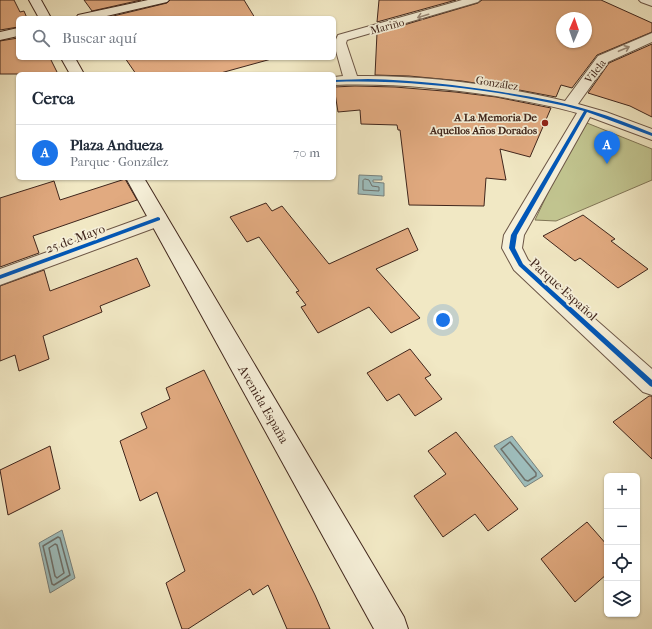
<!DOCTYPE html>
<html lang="es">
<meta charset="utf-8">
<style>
:root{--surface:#fff;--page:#f6f6f7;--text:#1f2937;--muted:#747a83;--line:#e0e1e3;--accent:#1a73e8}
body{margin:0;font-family:"IM FELL French Canon",serif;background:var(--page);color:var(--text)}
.controls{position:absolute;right:12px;bottom:12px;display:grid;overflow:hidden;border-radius:6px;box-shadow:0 1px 3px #0004}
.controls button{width:36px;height:36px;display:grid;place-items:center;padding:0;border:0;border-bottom:1px solid var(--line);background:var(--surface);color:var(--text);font:20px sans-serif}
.compass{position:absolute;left:556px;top:12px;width:36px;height:36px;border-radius:50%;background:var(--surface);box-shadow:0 1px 3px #0004;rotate:2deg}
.you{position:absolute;left:443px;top:320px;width:14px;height:14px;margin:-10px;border:3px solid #fff;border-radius:50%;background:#1a73e8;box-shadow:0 0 0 6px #1a73e833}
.badge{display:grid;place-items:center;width:26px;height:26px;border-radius:50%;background:var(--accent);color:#fff;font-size:13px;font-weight:700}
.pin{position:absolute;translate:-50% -33px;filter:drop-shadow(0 1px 2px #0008)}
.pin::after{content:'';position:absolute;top:21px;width:14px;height:12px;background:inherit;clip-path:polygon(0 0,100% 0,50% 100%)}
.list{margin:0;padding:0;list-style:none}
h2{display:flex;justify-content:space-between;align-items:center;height:52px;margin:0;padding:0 16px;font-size:17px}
h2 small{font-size:13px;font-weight:400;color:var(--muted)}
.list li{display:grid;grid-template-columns:26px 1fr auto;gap:12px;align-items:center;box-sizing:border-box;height:56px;padding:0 16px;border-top:1px solid var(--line)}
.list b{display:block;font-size:15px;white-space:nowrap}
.list p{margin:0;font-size:13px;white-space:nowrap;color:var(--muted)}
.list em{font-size:13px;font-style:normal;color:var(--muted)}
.icon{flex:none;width:22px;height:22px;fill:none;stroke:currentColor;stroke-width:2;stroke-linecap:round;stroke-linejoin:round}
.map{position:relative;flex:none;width:652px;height:629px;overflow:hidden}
.search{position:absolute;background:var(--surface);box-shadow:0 1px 3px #0004;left:16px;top:16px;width:320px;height:44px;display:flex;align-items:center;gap:10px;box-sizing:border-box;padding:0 14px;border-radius:6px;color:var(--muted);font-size:15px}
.panel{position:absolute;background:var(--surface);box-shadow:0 1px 3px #0004;left:16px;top:72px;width:320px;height:108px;border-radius:6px}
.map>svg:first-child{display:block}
.green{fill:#c1c48f;stroke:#807556}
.water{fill:#9ebebd;stroke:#78817d}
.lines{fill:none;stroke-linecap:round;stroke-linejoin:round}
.shore-far1{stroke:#6f726c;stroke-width:1}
.shore{stroke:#6f726c;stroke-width:1.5}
.building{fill:#e1aa80;stroke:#40261c;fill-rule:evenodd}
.minor-casing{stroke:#6c5646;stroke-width:2}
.secondary-casing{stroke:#40261c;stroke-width:2}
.minor{fill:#f6f0d9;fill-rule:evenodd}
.secondary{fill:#f6f0d9;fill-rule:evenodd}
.cycleway-casing{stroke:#f6f0d9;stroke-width:2}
.cycleway{fill:#0057b8;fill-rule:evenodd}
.oneway{stroke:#9b8b7a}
.poi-dot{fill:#8f2418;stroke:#f6f0d9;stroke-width:1.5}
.labels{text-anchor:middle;stroke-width:3.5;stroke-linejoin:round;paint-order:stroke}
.far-street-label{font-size:11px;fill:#40261c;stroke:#f6f0d9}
.far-poi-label{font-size:11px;font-weight:bold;fill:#40261c;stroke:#f6f0d9;text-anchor:end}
.street-label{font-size:13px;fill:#40261c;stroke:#f6f0d9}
</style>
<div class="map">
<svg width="652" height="629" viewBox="0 0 652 629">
<rect width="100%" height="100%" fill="#f1e8c4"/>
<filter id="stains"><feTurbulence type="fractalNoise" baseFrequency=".005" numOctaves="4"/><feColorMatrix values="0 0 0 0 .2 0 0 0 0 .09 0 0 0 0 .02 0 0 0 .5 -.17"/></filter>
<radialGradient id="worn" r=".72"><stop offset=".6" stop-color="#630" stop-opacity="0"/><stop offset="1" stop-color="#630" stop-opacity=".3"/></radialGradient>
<polygon class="green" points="582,121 652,149 652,180 556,221 535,220"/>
<g class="water">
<polygon points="359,175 382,176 382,180 373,180 373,182 384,183 384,196 358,194"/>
<polygon points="512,436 543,476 525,487 494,446"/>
<polygon points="62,530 75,578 50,593 39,543"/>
</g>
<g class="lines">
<polygon class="shore-far1" points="365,179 369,180 372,186 379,187 379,191 363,190 363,181"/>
<g class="shore">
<polygon points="510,442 536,473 536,476 528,481 525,480 501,449"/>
<polygon points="58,537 60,538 70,575 54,585 52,584 43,546"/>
<polygon points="55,544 57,545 64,573 57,578 55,576 49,548"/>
</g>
</g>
<g class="building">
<polygon points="0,0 14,0 20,12 24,11 27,18 18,18 18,27 0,30"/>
<polygon points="84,0 141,0 92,11"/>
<polygon points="170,0 244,0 255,18 105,18 167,3"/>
<polygon points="379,0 456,0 377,22"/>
<path d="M 482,0 L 601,0 L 652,23 L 652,32 L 597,55 L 572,88 L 561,85 L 556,97 L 514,89 L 462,81 L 409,76 L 375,75 L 377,33 L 478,3 ZM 562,18 L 586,18 L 586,42 L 562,42 Z"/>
<polygon points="18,38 18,58 50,58 58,74 0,74 0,41"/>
<polygon points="652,44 652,117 630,106 588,93 609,63"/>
<polygon points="125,58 275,58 217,74 136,74"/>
<polygon points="355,86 395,87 455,92 496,97 551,108 530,157 500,149 506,180 486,178 484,206 409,205 400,130 398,130 397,125 361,124 360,110 338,112 334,87"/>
<polygon points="125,179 137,200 33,236 39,253 0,267 0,198 54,181 60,200"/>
<polygon points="266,203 272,211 282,206 329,264 408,228 418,250 376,269 420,318 391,333 369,307 318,333 301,307 306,305 296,292 299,291 259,237 247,242 230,217"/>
<polygon points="583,215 615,239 611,241 648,269 618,288 580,258 575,261 543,236"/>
<polygon points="137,258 150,286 100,306 102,312 43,336 49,359 19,371 15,355 0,361 0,286 44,270 50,291"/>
<polygon points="410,349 431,375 425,378 442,399 415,416 399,394 387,401 367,373"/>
<polygon points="204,370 315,595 330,629 287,629 268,585 253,595 250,589 188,629 182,629 166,583 185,571 157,492 140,501 120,441 147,428 141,413 170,399 166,388"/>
<polygon points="649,396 652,396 652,459 613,422"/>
<polygon points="456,432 518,509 488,531 475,514 443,537 414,496 446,474 428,451"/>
<polygon points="50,446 60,489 8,515 0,470"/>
<polygon points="587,522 607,545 607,574 575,602 541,559"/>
</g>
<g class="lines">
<defs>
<g id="minor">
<path d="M 462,0 L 480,0 L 478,2 L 347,40 L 346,43 L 357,76 C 426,75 498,85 565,101 L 598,56 L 652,33 L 652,42 L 608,62 L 578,104 L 606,112 L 652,129 L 652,140 L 590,117 L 524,235 L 522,248 L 528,260 L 652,369 L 652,395 L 643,392 L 514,270 L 502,248 L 504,235 L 577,113 C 551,105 523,101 496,96 C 442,88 389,83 334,85 L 334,77 L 343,76 L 334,44 L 338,35 Z"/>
<polygon points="639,0 652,0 652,6 641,2"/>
<polygon points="158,212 165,214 167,219 165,224 0,285 0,269"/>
</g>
<g id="secondary">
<polygon points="29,0 41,0 51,18 39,18"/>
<polygon points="148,0 169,0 167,2 98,18 76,18 78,15"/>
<polygon points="18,28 18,36 0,40 0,32"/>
<polygon points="61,58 75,58 84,74 70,74"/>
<polygon points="126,178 144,178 404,617 408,629 374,629"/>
</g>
</defs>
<use href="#minor" class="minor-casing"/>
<use href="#secondary" class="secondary-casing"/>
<use href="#minor" class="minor"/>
<use href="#secondary" class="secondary"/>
<defs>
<g id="cycleway">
<path d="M 368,79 C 413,80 458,85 502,92 C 532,97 563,102 592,111 C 612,117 632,125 652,133 L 652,136 L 609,120 L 587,112 L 517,235 L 515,248 L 523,264 L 652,380 L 652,387 L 650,386 L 519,266 L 509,248 L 511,235 L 584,111 C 556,103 527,98 498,93 C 443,85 389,80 334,82 L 334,80 Z"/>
<polygon points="158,217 160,218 160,220 0,279 0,275"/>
</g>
</defs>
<use href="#cycleway" class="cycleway-casing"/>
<use href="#cycleway" class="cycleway"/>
</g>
<defs><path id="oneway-shaft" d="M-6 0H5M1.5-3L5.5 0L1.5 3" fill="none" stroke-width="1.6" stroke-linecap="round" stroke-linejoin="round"/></defs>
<g class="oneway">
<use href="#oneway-shaft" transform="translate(423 16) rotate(163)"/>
<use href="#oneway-shaft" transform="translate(624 49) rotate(-23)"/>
</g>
<circle class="poi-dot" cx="545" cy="123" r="4"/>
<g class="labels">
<g class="far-street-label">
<text transform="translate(387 26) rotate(-15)" y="4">Mariño</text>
<text transform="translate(595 71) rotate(-51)" y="4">Vilela</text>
<text transform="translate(497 83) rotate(9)" y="4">González</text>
</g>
<g class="far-poi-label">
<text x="537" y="121">A La Memoria De<tspan x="537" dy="13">Aquellos Años Dorados</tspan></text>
</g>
<g class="street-label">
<text transform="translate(75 238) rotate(-20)" y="5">25 de Mayo</text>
<text transform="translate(564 289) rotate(42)" y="5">Parque Español</text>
<text transform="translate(264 404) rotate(60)" y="5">Avenida España</text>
</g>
</g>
<rect width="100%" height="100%" filter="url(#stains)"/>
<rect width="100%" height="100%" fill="url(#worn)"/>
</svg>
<div class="controls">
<button>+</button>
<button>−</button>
<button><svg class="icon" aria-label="locate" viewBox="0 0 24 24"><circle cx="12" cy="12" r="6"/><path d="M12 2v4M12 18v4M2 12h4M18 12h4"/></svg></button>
<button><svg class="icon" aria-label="layers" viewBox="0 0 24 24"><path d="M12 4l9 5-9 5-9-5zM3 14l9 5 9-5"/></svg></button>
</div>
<svg class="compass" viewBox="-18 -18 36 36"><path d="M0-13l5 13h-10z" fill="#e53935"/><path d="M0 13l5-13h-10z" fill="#747a83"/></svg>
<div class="you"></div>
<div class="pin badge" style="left:607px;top:164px">A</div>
<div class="search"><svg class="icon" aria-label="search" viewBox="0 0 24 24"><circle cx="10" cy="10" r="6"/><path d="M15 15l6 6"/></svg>Buscar aquí</div>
<section class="panel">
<h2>Cerca<small></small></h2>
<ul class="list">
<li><span class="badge">A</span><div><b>Plaza Andueza</b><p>Parque · González</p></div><em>70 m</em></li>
</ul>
</section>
</div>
